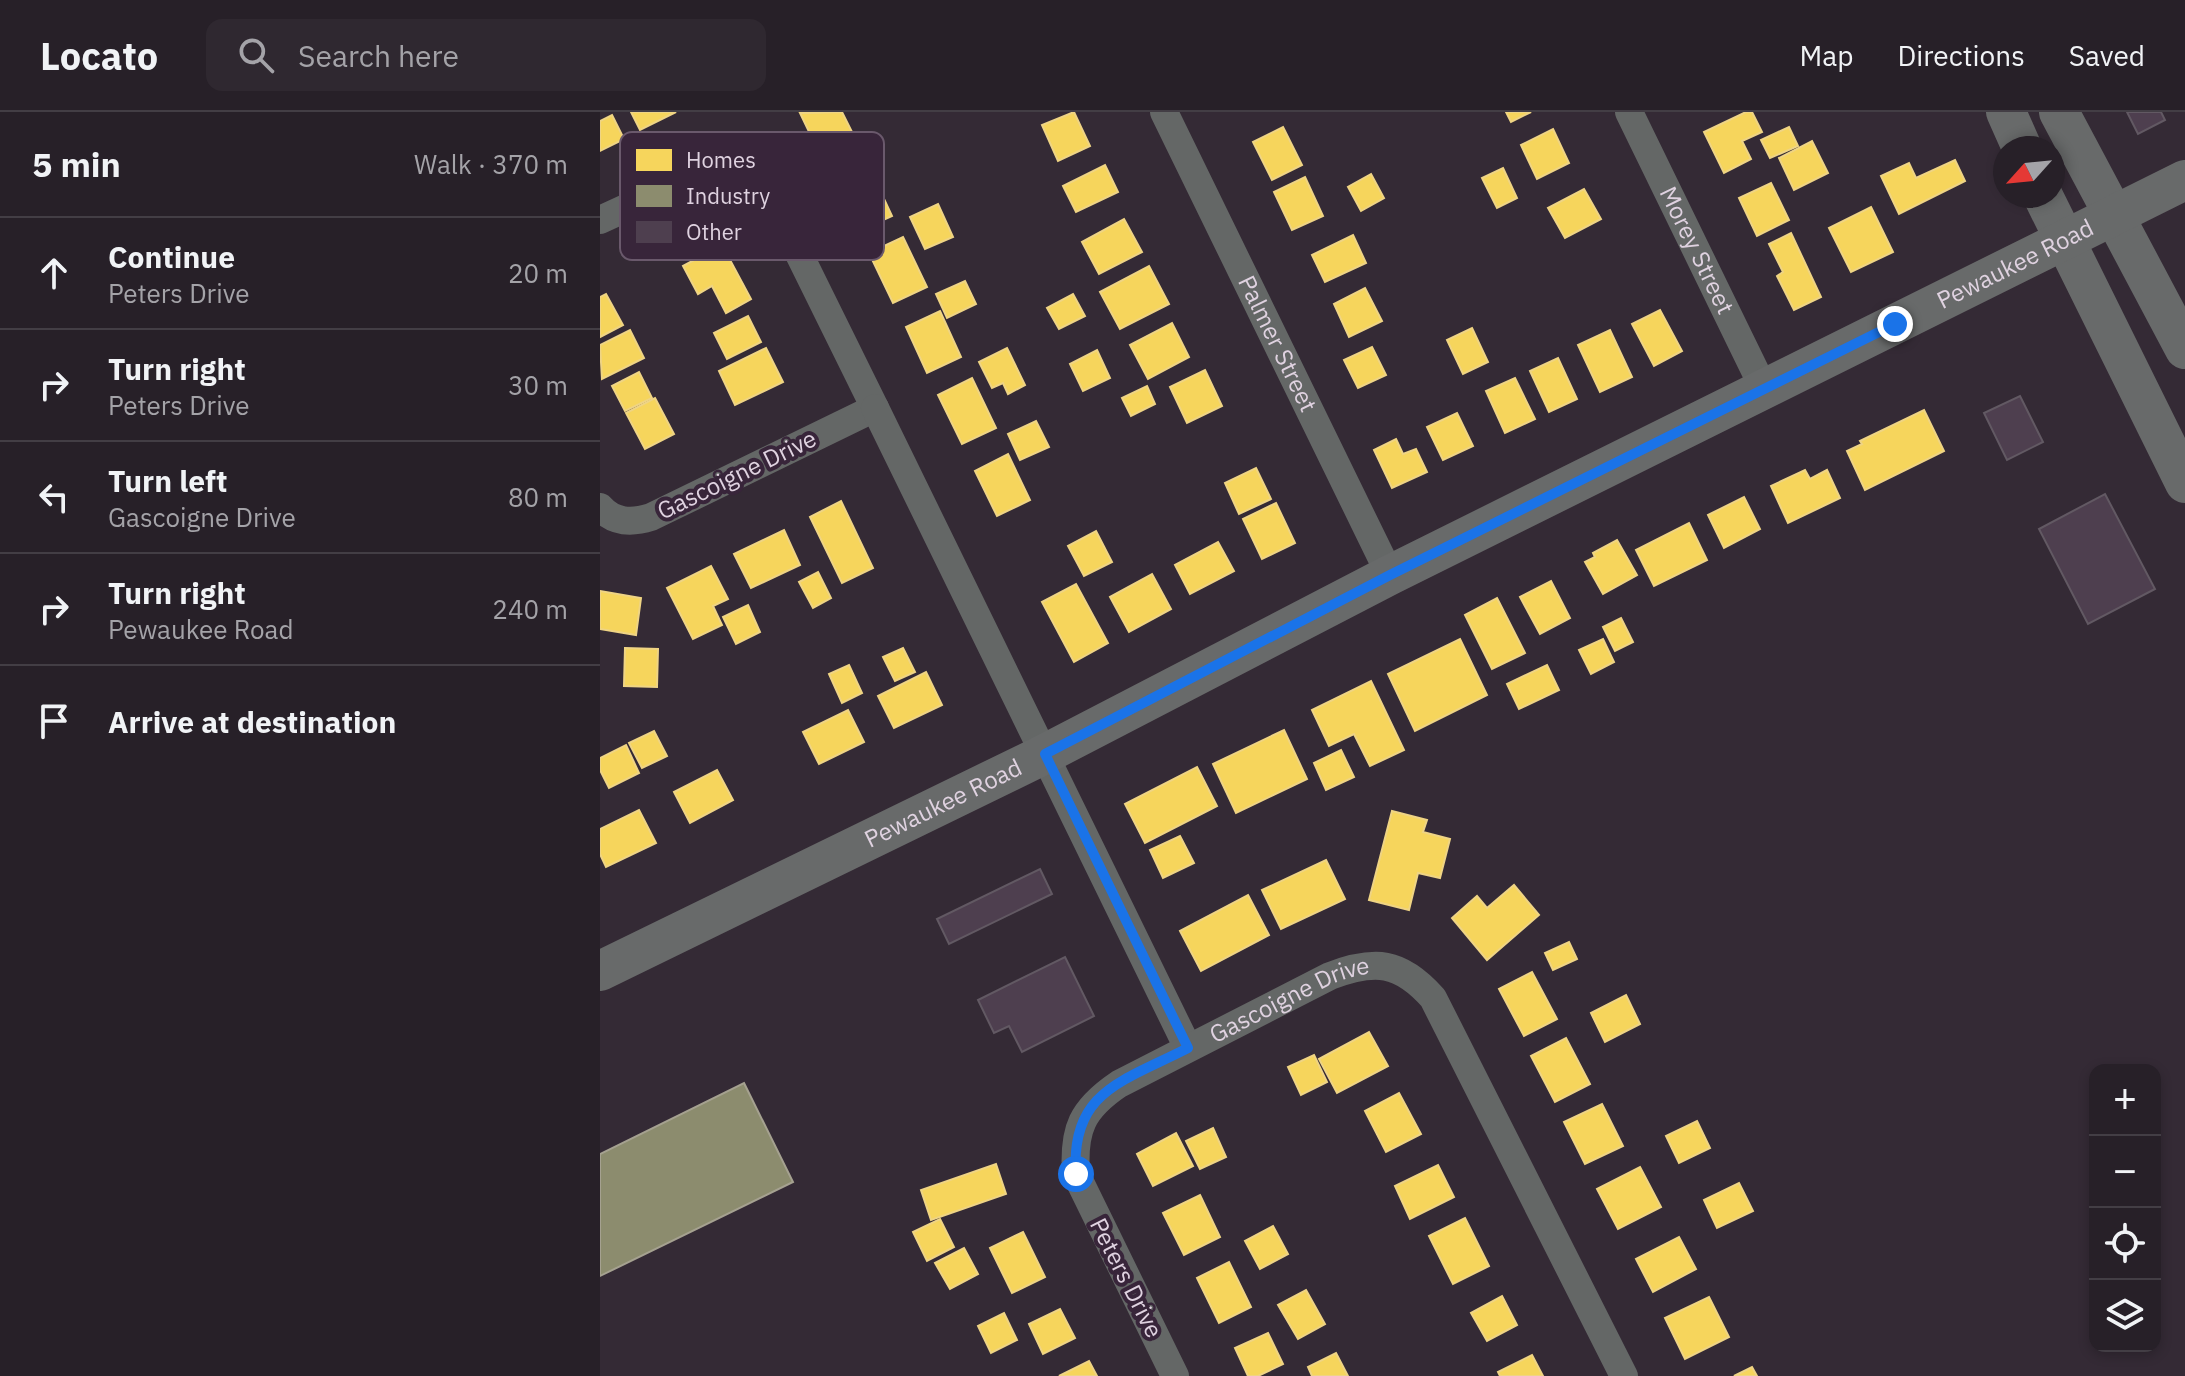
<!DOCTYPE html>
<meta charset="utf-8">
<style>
:root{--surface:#272028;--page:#2f2830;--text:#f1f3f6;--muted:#a4a3a8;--line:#433e45}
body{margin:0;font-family:"IBM Plex Sans",sans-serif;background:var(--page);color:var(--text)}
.controls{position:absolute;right:24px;bottom:24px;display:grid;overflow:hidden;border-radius:16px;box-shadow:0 4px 12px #0003}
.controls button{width:72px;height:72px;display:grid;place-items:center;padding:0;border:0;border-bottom:2px solid var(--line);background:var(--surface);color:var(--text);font:40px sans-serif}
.compass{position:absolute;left:1393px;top:24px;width:72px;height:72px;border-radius:50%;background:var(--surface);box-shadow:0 4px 12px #0003;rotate:243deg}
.stop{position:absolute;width:24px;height:24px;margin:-18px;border:6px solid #1a73e8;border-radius:50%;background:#fff}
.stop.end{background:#1a73e8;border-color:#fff;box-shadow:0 2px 8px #0008}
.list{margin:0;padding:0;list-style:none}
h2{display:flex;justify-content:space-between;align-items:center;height:104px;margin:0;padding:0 32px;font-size:34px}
h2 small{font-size:26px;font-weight:400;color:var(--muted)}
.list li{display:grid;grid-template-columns:52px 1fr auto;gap:24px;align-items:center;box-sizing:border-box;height:112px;padding:0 32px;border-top:2px solid var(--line)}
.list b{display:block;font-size:30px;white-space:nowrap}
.list p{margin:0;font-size:26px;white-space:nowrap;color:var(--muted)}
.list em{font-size:26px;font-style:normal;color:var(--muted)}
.icon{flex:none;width:44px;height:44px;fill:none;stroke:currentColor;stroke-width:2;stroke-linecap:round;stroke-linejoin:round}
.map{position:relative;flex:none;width:1585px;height:1264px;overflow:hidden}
header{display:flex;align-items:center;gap:48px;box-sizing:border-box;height:112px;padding:0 40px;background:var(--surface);border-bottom:2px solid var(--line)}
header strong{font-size:38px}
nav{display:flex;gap:44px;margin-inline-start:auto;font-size:28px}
.search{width:560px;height:72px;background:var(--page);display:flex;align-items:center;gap:20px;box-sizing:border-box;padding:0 28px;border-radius:16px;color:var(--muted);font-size:30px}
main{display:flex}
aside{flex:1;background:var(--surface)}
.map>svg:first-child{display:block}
.homes{fill:#f6d55c;stroke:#efd484;stroke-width:2}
.industry{fill:#8c8c6e;stroke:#a5a190;stroke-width:2}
.building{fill:#4e3f4f;stroke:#625963;stroke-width:2}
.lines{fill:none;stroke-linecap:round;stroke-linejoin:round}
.street{stroke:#646766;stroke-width:28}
.secondary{stroke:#686a6a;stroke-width:40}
.route{stroke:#1a73e8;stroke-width:10}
.labels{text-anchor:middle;stroke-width:8;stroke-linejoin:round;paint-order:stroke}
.street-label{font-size:24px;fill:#dfd2e0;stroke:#38253a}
.key{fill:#38253a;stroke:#6a596c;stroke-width:2}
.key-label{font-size:22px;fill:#dfd2e0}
</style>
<header>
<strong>Locato</strong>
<div class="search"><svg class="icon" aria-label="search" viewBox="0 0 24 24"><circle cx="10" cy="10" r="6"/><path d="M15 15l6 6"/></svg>Search here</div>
<nav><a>Map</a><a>Directions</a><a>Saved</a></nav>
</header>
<main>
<aside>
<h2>5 min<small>Walk · 370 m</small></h2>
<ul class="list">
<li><svg class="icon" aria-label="ahead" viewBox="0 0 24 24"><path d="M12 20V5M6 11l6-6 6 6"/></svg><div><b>Continue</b><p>Peters Drive</p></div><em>20 m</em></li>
<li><svg class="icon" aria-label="right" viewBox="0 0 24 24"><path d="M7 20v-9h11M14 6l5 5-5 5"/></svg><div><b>Turn right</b><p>Peters Drive</p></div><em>30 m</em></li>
<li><svg class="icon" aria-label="left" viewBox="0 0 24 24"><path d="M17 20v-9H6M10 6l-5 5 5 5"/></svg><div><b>Turn left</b><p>Gascoigne Drive</p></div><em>80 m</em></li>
<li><svg class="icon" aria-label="right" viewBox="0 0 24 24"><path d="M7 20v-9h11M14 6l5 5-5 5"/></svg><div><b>Turn right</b><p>Pewaukee Road</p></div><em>240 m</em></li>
<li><svg class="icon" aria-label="arrive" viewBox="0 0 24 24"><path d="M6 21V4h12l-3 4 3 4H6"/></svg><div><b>Arrive at destination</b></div></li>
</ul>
</aside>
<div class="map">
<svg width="1585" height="1264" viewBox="0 0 1585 1264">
<rect width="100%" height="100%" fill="#342a35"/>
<g class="homes">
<polygon points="31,0 76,0 40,18"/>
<polygon points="242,0 258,32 223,49 200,1"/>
<polygon points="474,0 490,34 458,49 442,13"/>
<polygon points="906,0 931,0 911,10"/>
<polygon points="1146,0 1152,0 1162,20 1142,29 1151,47 1124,61 1104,20"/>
<polygon points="12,3 24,27 0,39 0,9"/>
<polygon points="683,15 702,53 672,68 653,30"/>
<polygon points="1189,15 1198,34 1170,46 1161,28"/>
<polygon points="953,17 969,51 937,67 921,33"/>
<polygon points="1212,29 1228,61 1194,78 1179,46"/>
<polygon points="1355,48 1365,69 1299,102 1281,64 1309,51 1316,66"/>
<polygon points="505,53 518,80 476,100 463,74"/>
<polygon points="903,56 917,86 897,96 882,66"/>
<polygon points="271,59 292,104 259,119 237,75"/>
<polygon points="771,62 784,86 761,99 748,75"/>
<polygon points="705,65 723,104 692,118 674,80"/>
<polygon points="1171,71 1189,108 1157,124 1139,86"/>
<polygon points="984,77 1001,107 965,126 948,96"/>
<polygon points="338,92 353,125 325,137 310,105"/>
<polygon points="1271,95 1293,140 1251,160 1229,116"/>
<polygon points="524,107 542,140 499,162 482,130"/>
<polygon points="1191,121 1221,185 1194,198 1177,164 1183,160 1169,132"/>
<polygon points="753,123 766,151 725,170 712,143"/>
<polygon points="303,125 327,175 293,191 269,141"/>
<polygon points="122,133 151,187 126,201 112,174 98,182 83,154"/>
<polygon points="549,154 569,192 520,217 500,180"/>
<polygon points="365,169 376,192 347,206 336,182"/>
<polygon points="765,176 782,209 749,225 734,192"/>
<polygon points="6,182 23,213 0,225 0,185"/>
<polygon points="473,182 485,204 459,217 447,196"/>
<polygon points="1060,198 1082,239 1054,254 1032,212"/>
<polygon points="340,199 361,245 327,261 306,215"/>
<polygon points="148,204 161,230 127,247 114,221"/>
<polygon points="572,211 589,245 548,267 530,233"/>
<polygon points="872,216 888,250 863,262 847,228"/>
<polygon points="30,218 44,246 2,267 0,233"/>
<polygon points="1010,218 1032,265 1000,280 978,233"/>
<polygon points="772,235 786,263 758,276 744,248"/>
<polygon points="166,236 183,270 135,293 119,259"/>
<polygon points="407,236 425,273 408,282 403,271 392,276 379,250"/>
<polygon points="497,238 510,266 483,279 470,252"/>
<polygon points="958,246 977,287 949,300 930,259"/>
<polygon points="605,258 622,294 587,311 570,275"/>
<polygon points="39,260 52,286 25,299 12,274"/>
<polygon points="372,266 396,316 362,332 338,283"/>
<polygon points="915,266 935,307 905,321 886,279"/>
<polygon points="547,274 555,292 531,304 522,286"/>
<polygon points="55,286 74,322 45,337 26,301"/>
<polygon points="1324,298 1344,339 1265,378 1247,339 1262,332 1260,329"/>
<polygon points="857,301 873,334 843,348 827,315"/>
<polygon points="436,309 449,335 420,348 408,322"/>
<polygon points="796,327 803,342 816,337 827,360 792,376 774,338"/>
<polygon points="408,342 430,388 397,404 375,359"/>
<polygon points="656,356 671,387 639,402 625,371"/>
<polygon points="1205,358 1210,367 1227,358 1240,386 1188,411 1171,374"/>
<polygon points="1144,385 1160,417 1124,436 1108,403"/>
<polygon points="241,389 273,456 242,471 210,405"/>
<polygon points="676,391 695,431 662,447 643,407"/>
<polygon points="1089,411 1107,448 1054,474 1036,438"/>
<polygon points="184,418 200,453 151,476 134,442"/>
<polygon points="496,419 512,450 484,464 468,434"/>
<polygon points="1017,428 1037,463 1003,482 985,450 995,445 993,441"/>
<polygon points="618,430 634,459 590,482 575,453"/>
<polygon points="111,454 128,487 113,494 122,513 93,527 67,476"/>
<polygon points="218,460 231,486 213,496 199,470"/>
<polygon points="552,462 571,497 529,520 510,485"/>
<polygon points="951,469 970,506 940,522 920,485"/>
<polygon points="476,472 508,531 474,550 442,490"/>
<polygon points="0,479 41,486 36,523 0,517"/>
<polygon points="897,486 925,541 892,557 865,503"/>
<polygon points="148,493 160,520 136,532 123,505"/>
<polygon points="1021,506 1033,530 1015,539 1003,515"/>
<polygon points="860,527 887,583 815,619 788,562"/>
<polygon points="1003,527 1014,550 991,562 979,538"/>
<polygon points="25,536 58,537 57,575 24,574"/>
<polygon points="303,536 315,560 295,569 283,545"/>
<polygon points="249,553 262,581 242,591 229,562"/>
<polygon points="947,553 959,578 919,597 907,572"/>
<polygon points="326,560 342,593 294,616 278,584"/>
<polygon points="771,569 804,638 770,654 754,622 729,634 712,598"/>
<polygon points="248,598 264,630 219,652 203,620"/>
<polygon points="684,618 707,667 636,701 613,652"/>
<polygon points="54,619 67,644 42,656 29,631"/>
<polygon points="26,633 39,661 9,676 0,658 0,646"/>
<polygon points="741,638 754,665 726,678 714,651"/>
<polygon points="597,655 617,694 545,731 525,692"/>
<polygon points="117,658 133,688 90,711 74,680"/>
<polygon points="39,698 56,731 6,755 0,742 0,717"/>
<polygon points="792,699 827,708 823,720 850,727 840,766 818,761 809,798 769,788"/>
<polygon points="580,724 594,751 563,766 550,738"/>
<polygon points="726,748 745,787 681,817 662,778"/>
<polygon points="914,773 939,803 887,848 852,806 877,784 887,796"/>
<polygon points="648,783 669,823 601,859 580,819"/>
<polygon points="969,830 977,847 953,858 945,841"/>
<polygon points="932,860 957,907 924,924 899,877"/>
<polygon points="1026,883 1040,912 1005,930 991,901"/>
<polygon points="769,920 788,954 737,981 719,947"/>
<polygon points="966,926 990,972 955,990 931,944"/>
<polygon points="714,943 727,970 701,983 688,955"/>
<polygon points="799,981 821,1022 786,1040 765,999"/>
<polygon points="1002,992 1023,1034 985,1052 964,1010"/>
<polygon points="1097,1009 1110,1036 1079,1051 1066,1024"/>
<polygon points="613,1016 626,1045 600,1057 586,1029"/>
<polygon points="576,1021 593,1054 553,1074 537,1042"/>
<polygon points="396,1052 406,1082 331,1108 321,1078"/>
<polygon points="838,1053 854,1085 810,1107 795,1074"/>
<polygon points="1040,1055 1061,1095 1018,1117 997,1077"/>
<polygon points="1139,1071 1153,1099 1117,1116 1104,1088"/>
<polygon points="600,1083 620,1125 584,1143 563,1101"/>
<polygon points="865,1106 889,1154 853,1172 829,1124"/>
<polygon points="340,1107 354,1135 327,1149 313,1120"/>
<polygon points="673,1114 688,1142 660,1157 645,1129"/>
<polygon points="423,1120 445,1165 412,1181 390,1136"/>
<polygon points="1079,1125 1096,1157 1053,1180 1036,1147"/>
<polygon points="364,1136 378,1162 350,1177 335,1151"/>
<polygon points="629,1150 651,1195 619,1211 597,1166"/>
<polygon points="706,1178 725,1212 698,1227 678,1193"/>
<polygon points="902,1184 917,1213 887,1229 871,1201"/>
<polygon points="1109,1185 1129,1225 1085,1247 1065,1206"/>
<polygon points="460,1197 475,1226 443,1242 429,1212"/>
<polygon points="404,1201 417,1228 391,1241 378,1214"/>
<polygon points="668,1221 683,1252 658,1264 648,1264 635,1236"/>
<polygon points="736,1241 748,1264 712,1264 708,1255"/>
<polygon points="932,1243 943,1264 900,1264 898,1260"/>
<polygon points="489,1249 497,1264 459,1264"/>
<polygon points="1152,1255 1157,1264 1134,1264"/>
</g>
<polygon class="industry" points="144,971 193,1070 0,1164 0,1042"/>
<g class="building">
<polygon points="1527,0 1561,0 1565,8 1538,22"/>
<polygon points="1420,284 1443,330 1407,348 1384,301"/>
<polygon points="1505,382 1555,477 1488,512 1439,417"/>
<polygon points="440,757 452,782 349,832 337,807"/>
<polygon points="465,845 494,904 422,940 409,914 394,921 378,888"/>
</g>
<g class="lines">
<g class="street">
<path id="s1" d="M 564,0 L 790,463"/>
<path id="s2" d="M 1029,0 L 1164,277"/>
<path d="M 0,108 L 124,51 C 140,51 150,55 162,67 L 275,296 L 51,405 C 32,411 14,411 0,395"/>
<polyline points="275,296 588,936"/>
<path id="s3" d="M 575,1264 L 476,1062 C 473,1017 482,997 519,972 L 730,864 C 775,847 800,849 833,886 L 1024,1264"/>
</g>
<g class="secondary">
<polyline points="1406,0 1422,36"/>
<polyline points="1459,0 1585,237"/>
<polyline points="1443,84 1585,371"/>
<path id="s4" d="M 0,859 L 445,642 L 790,463 L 1585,68"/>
</g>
</g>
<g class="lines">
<path class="route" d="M 476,1062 C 470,979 524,969 588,936 L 445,642 L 790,463 L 1295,212"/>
</g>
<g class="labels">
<g class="street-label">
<text dy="8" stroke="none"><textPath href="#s2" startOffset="154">Morey Street</textPath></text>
<text dy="8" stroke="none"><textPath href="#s4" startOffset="1582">Pewaukee Road</textPath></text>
<text dy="8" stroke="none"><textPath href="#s1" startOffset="258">Palmer Street</textPath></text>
<text transform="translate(137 363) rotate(-26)" y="8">Gascoigne Drive</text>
<text dy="8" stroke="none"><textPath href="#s4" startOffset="382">Pewaukee Road</textPath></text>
<text dy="8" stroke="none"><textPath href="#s3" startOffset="522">Gascoigne Drive</textPath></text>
<text transform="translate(526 1166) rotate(63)" y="8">Peters Drive</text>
</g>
</g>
<rect x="20" y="20" width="264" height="128" rx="12" class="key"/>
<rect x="36" y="37" width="36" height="22" fill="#f6d55c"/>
<rect x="36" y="73" width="36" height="22" fill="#8c8c6e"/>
<rect x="36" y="109" width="36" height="22" fill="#4e3f4f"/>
<g class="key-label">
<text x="86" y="56">Homes</text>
<text x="86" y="92">Industry</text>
<text x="86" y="128">Other</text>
</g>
</svg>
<div class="controls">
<button>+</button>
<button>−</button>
<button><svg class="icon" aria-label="locate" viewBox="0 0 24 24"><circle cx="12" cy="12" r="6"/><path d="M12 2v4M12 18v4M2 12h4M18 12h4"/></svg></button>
<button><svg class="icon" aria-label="layers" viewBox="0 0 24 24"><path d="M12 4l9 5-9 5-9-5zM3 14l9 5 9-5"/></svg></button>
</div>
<svg class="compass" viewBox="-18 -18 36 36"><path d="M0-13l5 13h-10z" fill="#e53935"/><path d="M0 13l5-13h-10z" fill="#a4a3a8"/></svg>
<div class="stop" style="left:476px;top:1062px"></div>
<div class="stop end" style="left:1295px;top:212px"></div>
</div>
</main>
